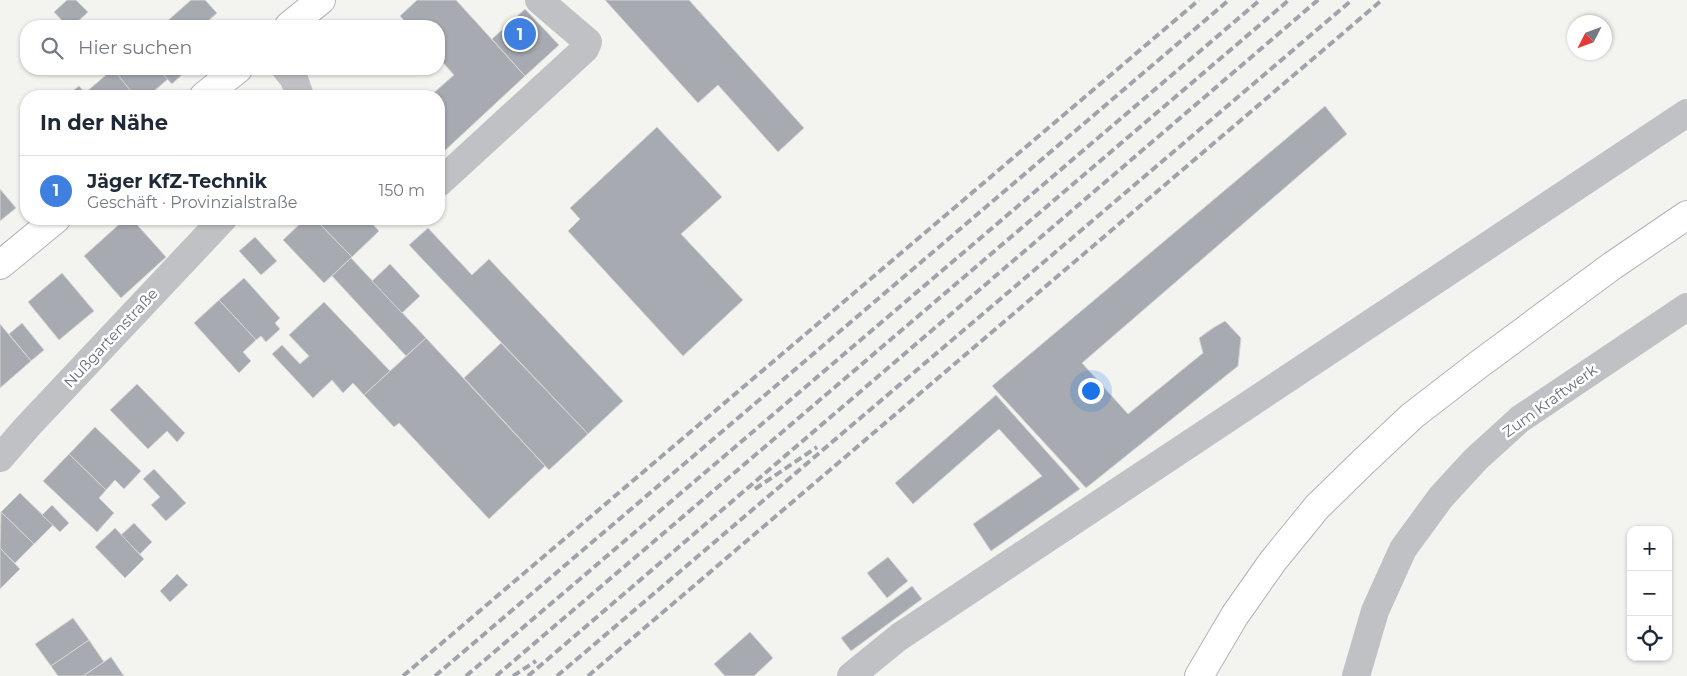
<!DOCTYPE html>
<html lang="de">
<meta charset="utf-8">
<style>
:root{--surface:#fff;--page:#f2f2f3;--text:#1f2937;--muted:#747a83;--line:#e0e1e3;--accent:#cc7637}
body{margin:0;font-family:Montserrat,sans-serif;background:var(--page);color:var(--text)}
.controls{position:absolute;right:15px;bottom:15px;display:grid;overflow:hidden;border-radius:10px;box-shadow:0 1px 4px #0004}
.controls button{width:45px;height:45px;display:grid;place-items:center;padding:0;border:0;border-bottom:1px solid var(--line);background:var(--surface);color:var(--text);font:25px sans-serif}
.compass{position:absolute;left:1567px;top:15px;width:45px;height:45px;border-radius:50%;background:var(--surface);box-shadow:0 1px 4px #0004;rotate:228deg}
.you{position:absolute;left:1090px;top:390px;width:18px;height:18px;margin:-12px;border:4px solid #fff;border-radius:50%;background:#1a73e8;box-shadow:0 0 0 8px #1a73e833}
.badge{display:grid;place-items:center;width:32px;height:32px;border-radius:50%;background:var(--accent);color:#fff;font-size:16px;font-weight:700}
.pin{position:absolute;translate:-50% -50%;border:2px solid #fff;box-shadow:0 1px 5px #0006}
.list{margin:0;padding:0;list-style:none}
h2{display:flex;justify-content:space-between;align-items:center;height:65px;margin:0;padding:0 20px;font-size:21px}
h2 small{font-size:16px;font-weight:400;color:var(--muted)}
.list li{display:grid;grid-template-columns:32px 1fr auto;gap:15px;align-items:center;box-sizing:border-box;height:70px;padding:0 20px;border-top:1px solid var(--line)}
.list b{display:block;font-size:19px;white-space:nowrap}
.list p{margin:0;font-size:16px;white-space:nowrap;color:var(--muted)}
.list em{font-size:16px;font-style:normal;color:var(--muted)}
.icon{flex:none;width:28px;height:28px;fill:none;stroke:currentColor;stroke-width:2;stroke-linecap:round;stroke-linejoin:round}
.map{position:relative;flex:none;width:1687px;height:676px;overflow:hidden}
.search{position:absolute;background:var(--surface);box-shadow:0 1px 4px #0004;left:20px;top:20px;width:425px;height:55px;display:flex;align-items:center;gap:12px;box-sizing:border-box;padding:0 18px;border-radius:20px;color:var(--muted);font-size:19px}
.panel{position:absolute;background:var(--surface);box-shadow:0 1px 4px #0004;left:20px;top:90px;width:425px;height:135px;border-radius:20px}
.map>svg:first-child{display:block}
.building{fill:#a7abb1;stroke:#d4d4d3}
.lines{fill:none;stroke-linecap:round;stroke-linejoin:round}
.major-casing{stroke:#b2b4b8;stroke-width:30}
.highway-casing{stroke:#b2b3b7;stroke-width:30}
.minor{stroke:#bfc1c4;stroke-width:28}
.major{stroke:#fff;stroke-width:28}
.highway{stroke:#fff;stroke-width:28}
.rail{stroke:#a0a3a9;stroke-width:4;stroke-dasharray:8 4;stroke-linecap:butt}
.labels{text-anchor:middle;stroke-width:5;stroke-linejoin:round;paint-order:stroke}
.street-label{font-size:15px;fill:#666e7d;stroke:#fff}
</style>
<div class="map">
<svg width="1687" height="676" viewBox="0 0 1687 676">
<rect width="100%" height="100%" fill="#f3f3f0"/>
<g class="building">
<polygon points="67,0 76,0 88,12 73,26 67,26 54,12"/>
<polygon points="191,0 205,0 217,13 208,21 213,26 166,26 164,24"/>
<polygon points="417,0 456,0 525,76 439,156 439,96 430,96 454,75 439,58 439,26 409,26 400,16"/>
<polygon points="605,0 689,0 804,128 778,152 718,85 698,103"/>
<polygon points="525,9 559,45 525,76 492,39"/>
<polygon points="112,69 158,69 168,79 148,96 135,96"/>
<polygon points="113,69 135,96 88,96 85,93"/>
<polygon points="158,69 188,69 172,84"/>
<polygon points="79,86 88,96 66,96"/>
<polygon points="1325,106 1347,134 1082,363 1128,414 1203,353 1199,338 1213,328 1225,321 1241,338 1238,366 1086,488 992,386"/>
<polygon points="657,127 722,197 681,234 743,300 683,356 568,231 580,219 570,208"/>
<polygon points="0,189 16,208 0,221"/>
<polygon points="125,219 132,219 166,257 121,298 84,256"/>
<polygon points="305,219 315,219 352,257 324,283 283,240"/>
<polygon points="315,219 368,219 379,231 352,257"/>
<polygon points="428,228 472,275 489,259 623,401 588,434 409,245"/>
<polygon points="255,237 277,261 261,275 239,251"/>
<polygon points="351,258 426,338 406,356 332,276"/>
<polygon points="390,264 420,296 402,313 372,281"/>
<polygon points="62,273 94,311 59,340 28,302"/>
<polygon points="244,278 280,318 275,323 280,329 266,342 261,336 256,340 219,300"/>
<polygon points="219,300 256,340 243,352 251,361 239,373 194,323"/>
<polygon points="324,302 390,371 364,395 353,383 343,393 332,380 313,398 272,354 282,345 300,364 309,356 289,335"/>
<polygon points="22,323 44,350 31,361 9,334"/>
<polygon points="0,324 31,361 0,388"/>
<polygon points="426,338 545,466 489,519 399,423 394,427 364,395"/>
<polygon points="501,343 588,434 549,470 464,378"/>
<polygon points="137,384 185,433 177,442 167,431 148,449 110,410"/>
<polygon points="996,395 1080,489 991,551 973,524 1042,476 999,429 913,504 895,483"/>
<polygon points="95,427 141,471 124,489 115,480 106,490 69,454"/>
<polygon points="69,454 106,490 99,498 114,513 97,532 43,481"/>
<polygon points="154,469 186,503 166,521 151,505 160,497 143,479"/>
<polygon points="20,493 53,525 34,544 1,512"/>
<polygon points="52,505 69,523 60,532 42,515"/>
<polygon points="1,512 34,544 15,563 0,548"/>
<polygon points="134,523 152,542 140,554 121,535"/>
<polygon points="115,528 144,559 125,578 95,547"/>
<polygon points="0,548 20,569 0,589"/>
<polygon points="888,557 908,581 887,598 867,573"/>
<polygon points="177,574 188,585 170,602 160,591"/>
<polygon points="912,586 922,599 851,651 841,638"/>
<polygon points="73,618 89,640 51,666 35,644"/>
<polygon points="750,632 773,658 754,676 725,676 714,664"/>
<polygon points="89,640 104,662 83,676 58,676 51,666"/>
<polygon points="111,657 124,676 83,676 104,662"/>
</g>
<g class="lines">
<defs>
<g id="major">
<polyline points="289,26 321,0"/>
<polyline points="204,96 238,69"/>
<polyline points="0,265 56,219"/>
</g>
<polyline id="highway" points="1199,676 1235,615 1273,561 1317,507 1362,463 1412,416 1478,365 1612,266 1687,215"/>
</defs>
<use href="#major" class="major-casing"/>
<use href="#highway" class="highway-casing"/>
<g class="minor">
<polyline points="286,69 294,79 300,96"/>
<polyline points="439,183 585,49 588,42 539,0"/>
<polyline points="0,458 27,427 223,219"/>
<polyline points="851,676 899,637 1687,113"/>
<polyline points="1356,676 1375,611 1403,549 1441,497 1476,459 1520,419 1687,307"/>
</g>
<use href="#major" class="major"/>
<use href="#highway" class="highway"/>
<g class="rail">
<polyline points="755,489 817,447"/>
<polyline points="403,676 1199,0"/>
<polyline points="435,676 1229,0"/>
<polyline points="466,676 1260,0"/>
<polyline points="496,676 1289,0"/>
<polyline points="513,676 536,661"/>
<polyline points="528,676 1318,0"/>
<polyline points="557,676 1352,0"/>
<polyline points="588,676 1382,0"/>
</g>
</g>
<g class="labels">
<g class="street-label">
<text transform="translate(111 338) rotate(-47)" y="5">Nußgartenstraße</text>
<text transform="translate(1550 401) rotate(-36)" y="5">Zum Kraftwerk</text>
</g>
</g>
</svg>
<div class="controls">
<button>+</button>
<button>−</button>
<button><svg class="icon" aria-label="locate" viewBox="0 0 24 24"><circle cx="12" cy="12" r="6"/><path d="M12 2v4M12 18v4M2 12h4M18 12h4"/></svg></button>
</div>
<svg class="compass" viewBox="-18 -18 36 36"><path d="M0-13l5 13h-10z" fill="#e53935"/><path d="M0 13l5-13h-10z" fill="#747a83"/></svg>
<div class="you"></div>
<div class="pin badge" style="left:520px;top:34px;background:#3f7fe0">1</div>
<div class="search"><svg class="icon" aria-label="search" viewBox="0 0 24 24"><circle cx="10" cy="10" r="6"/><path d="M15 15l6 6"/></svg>Hier suchen</div>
<section class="panel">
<h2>In der Nähe<small></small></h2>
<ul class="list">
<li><span class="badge" style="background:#3f7fe0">1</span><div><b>Jäger KfZ-Technik</b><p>Geschäft · Provinzialstraße</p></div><em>150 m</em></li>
</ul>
</section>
</div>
